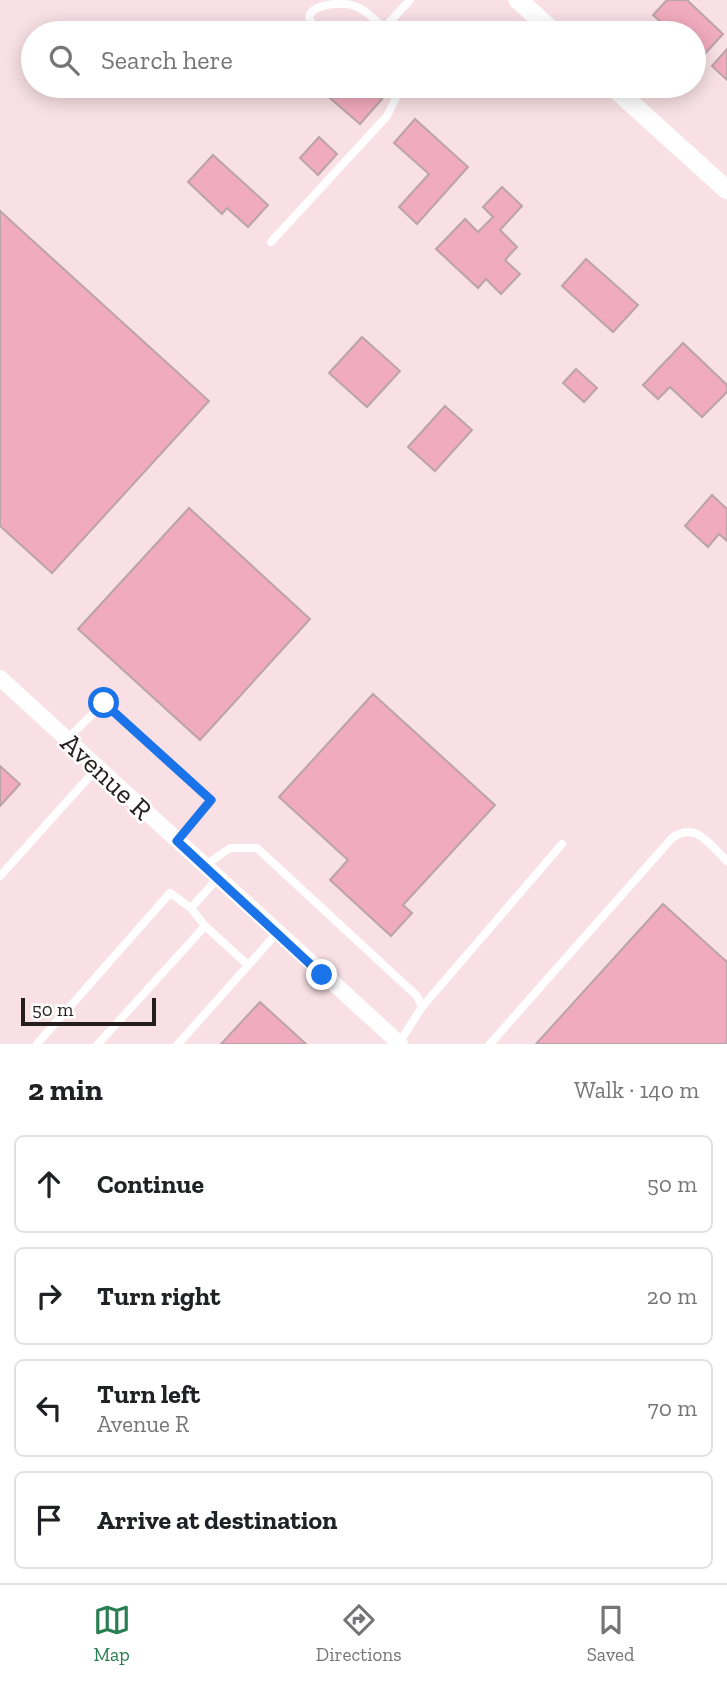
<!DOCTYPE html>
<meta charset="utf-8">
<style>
:root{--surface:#fff;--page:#f2f2f2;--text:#202124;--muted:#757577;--line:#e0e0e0;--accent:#297f52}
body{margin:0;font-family:"Zilla Slab",serif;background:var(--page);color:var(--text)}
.scale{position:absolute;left:21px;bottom:18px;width:135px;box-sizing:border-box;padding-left:7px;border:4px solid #261d1f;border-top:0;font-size:19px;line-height:24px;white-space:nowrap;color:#261d1f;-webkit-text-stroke:5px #fff;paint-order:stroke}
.stop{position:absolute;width:21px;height:21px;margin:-16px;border:5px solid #1a73e8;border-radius:50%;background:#fff}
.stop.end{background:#1a73e8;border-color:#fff;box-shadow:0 2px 7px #0008}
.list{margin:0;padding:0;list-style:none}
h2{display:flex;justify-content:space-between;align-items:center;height:91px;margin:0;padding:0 28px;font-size:30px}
h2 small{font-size:23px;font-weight:400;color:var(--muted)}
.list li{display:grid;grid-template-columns:46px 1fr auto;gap:21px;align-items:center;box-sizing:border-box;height:98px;margin:0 14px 14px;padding:0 14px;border:2px solid var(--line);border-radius:10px}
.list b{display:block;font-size:26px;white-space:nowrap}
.list p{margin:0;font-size:23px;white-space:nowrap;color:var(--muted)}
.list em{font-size:23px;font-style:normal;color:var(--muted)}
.icon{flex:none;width:38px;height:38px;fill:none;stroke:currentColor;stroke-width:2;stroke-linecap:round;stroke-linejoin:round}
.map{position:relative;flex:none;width:727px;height:1044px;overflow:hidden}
.search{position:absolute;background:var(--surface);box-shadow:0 4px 18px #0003;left:21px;right:21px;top:21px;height:77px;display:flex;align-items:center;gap:18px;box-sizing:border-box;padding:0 24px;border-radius:38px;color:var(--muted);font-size:26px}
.sheet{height:539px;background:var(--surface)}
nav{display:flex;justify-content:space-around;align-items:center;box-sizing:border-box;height:98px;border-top:2px solid var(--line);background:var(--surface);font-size:19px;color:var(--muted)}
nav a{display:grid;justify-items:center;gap:4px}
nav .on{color:var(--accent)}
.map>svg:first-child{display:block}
.building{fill:#f1abbe;stroke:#baa3a9;stroke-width:2}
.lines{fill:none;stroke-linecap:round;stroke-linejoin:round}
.service{stroke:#fff;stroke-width:8}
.minor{stroke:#fff;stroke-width:16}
.tertiary{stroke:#fff;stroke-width:19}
.route{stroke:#1a73e8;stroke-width:9}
.labels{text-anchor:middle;stroke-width:5;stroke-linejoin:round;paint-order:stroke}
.street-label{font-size:28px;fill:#261d1f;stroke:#fff}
</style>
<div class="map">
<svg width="727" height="1044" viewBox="0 0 727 1044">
<rect width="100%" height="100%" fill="#f8e0e5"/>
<g class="building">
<polygon points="667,0 687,0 723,34 701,58 694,52 694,33 673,33 653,15"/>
<polygon points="727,49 727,80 712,66"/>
<polygon points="316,86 367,86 382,99 360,124"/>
<polygon points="415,119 468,167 417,224 399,207 429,174 394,143"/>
<polygon points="319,137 337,154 318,175 300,158"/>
<polygon points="213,155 268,205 248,227 227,208 222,214 188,182"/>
<polygon points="502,187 522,206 500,230 517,247 505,260 520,274 501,294 486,279 478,288 436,249 465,219 478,232 493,217 483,207"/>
<polygon points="0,211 209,401 52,573 0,526"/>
<polygon points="586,259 638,305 613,332 562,286"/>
<polygon points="362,337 400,371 367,407 329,373"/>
<polygon points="683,343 727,385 727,392 702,417 670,387 658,399 643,385"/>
<polygon points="576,369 597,388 584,402 563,383"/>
<polygon points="445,406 472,430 435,471 408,447"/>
<polygon points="712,495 727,509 727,541 719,534 708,547 685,526"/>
<polygon points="189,508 310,619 200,740 78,629"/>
<polygon points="373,694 495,805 403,905 412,913 391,936 330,880 348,860 279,797"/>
<polygon points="0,766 20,784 0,806"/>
<polygon points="663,904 727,962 727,1044 536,1044"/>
<polygon points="260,1002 306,1044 221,1044"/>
</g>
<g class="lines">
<g class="service">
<polyline points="385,32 384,28 410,0"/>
<path d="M 324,33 C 288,12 327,0 352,5 C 365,9 374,19 384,28"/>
<polyline points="271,242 387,116 396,98 396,86"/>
<polyline points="67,739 104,703 211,800 177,841"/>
<polyline points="204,866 230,848 257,848 417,996 422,1007 399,1043"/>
<polyline points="0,876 98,767"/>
<polyline points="191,908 218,878"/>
<polyline points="205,926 248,965"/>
<polyline points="422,1007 562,844"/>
<polyline points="37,1044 170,893 191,908 205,926 98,1044"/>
<polyline points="178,1044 277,933"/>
<path d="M 490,1044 L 672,838 C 696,821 709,844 727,861"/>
</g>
<polyline class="minor" points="0,678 400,1044"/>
<g class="tertiary">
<polyline points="518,0 555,33"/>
<polyline points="612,86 727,190"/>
</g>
</g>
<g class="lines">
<polyline class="route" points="104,703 211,800 177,841 322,975"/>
</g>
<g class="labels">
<g class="street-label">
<text transform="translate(107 776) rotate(43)" y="10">Avenue R</text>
</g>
</g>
</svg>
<div class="scale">50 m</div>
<div class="stop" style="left:104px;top:703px"></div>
<div class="stop end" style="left:322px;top:975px"></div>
<div class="search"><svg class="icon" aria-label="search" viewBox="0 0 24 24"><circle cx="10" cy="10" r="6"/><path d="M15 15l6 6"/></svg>Search here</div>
</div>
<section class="sheet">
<h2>2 min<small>Walk · 140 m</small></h2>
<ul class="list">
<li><svg class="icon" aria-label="ahead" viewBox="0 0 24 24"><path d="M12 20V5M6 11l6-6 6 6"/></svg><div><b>Continue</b></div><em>50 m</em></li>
<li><svg class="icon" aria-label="right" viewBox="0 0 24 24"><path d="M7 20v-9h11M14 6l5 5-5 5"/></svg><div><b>Turn right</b></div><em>20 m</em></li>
<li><svg class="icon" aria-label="left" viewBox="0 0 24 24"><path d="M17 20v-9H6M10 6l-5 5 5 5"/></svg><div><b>Turn left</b><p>Avenue R</p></div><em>70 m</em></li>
<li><svg class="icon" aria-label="arrive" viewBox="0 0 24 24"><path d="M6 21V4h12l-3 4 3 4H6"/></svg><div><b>Arrive at destination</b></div></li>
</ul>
</section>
<nav>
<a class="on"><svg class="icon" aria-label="map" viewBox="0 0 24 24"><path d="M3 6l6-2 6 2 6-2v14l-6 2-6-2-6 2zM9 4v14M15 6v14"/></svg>Map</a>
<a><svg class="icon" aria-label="directions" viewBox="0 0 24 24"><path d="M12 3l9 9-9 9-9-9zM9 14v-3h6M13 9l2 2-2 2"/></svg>Directions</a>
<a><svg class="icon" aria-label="saved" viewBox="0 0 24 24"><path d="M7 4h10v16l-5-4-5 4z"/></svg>Saved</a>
</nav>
